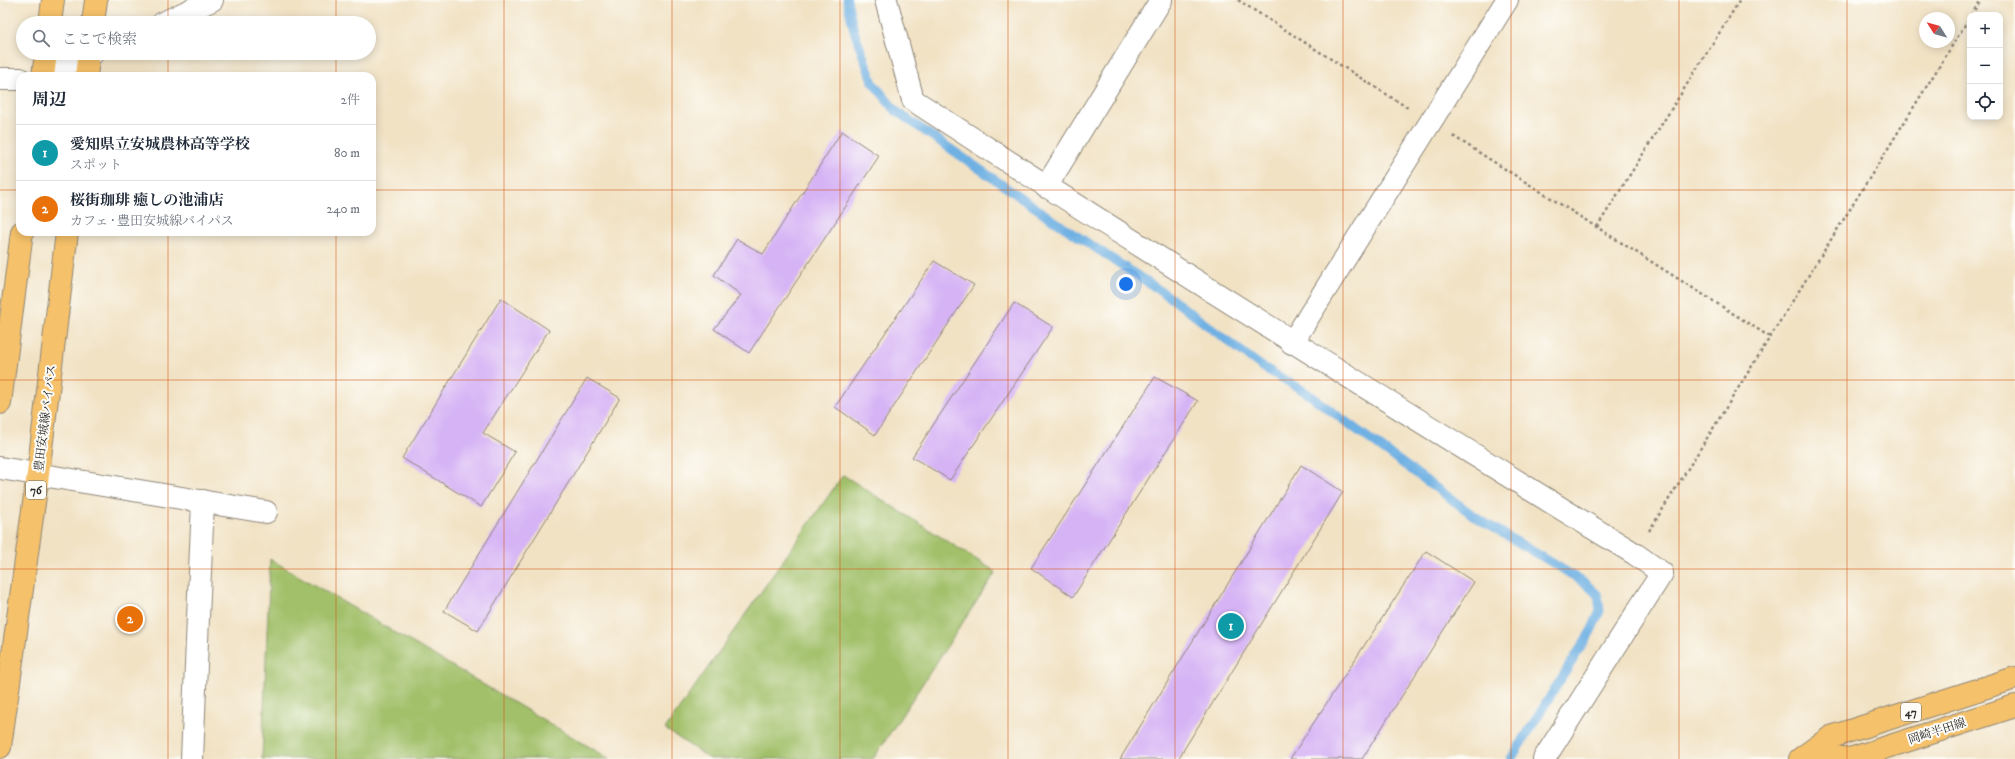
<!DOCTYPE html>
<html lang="ja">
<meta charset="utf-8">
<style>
:root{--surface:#fff;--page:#f6f6f7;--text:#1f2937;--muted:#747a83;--line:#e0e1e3;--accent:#d93025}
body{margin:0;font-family:"IM FELL DW Pica","Noto Serif JP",serif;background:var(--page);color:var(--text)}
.controls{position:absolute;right:12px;top:12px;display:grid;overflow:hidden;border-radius:8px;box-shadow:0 2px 10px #0003}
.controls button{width:36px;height:36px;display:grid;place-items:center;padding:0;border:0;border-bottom:1px solid var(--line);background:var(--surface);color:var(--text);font:20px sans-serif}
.compass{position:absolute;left:1919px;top:12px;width:36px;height:36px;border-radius:50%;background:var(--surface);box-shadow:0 2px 10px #0003;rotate:307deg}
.you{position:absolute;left:1126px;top:284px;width:14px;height:14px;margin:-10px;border:3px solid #fff;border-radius:50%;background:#1a73e8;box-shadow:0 0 0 6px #1a73e833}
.badge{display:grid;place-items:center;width:26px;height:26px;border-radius:50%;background:var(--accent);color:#fff;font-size:13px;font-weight:700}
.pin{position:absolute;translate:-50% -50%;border:2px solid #fff;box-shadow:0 1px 4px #0006}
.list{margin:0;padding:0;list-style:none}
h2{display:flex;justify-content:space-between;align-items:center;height:52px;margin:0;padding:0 16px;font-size:17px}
h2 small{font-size:13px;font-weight:400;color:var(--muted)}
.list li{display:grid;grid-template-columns:26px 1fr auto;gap:12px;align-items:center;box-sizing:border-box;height:56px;padding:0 16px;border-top:1px solid var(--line)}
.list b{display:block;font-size:15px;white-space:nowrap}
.list p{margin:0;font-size:13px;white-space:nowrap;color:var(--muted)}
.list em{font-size:13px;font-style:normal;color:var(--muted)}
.icon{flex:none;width:22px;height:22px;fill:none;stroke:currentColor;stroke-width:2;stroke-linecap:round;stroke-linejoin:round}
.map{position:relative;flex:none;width:2015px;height:759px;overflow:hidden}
.search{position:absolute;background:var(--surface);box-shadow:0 2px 10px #0003;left:16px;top:16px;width:360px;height:44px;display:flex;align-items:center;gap:10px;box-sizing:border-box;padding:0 14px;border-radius:22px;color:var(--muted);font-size:15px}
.panel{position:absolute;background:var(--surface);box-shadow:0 2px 10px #0003;left:16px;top:72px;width:360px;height:164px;border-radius:12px}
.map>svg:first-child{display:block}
.green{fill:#a1c069;stroke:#66764a}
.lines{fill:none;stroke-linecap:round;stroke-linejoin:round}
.stream{stroke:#6fb1e3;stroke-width:9}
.building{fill:#d6b3f5}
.minor-casing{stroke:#8e8678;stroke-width:24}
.major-casing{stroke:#8e8678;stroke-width:24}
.path{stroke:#8e8678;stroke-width:2.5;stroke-dasharray:3 3;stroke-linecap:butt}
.minor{stroke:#fff;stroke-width:22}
.major{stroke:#f5c16b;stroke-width:22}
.grid{fill:none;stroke:#d5540f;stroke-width:1;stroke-opacity:0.55}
.labels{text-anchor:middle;stroke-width:4;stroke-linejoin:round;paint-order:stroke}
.shield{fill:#fdfcf7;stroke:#6a6a68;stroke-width:1}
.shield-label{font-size:11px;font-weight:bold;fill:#2b2b2b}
.street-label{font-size:12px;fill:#2b2b2b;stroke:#fdfcf7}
</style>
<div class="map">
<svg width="2015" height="759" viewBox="0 0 2015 759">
<rect width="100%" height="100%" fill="#fdfcf7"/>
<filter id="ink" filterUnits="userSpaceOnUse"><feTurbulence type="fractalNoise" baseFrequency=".025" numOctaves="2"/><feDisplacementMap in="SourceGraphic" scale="8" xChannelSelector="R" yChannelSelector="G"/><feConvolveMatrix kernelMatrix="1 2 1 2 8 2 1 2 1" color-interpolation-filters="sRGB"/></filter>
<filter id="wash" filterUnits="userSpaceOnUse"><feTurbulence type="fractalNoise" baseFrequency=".012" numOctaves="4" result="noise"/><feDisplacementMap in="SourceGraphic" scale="16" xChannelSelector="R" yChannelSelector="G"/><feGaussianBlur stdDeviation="0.9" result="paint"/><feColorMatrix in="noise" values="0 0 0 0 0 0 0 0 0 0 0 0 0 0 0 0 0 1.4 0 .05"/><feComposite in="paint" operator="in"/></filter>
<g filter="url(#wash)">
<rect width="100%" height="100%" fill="#f1e2c4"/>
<g class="green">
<polygon points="843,475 996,572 873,759 710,759 665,729"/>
<polygon points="270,559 610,759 262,759"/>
</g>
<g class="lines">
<polyline class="stream" points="847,0 854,31 873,83 896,111 1059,224 1167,295 1261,366 1304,391 1477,518 1556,565 1586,584 1598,595 1600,611 1591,631 1511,759"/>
</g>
<g id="blocks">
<g class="building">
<polygon points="842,131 879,156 749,353 714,329 741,295 714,275 737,239 763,254"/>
<polygon points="934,261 974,285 875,435 835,407"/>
<polygon points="501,298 549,330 483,433 515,452 481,507 402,458"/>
<polygon points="1014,303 1053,327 950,480 912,457"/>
<polygon points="1155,377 1198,401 1073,597 1031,568"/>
<polygon points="587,378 620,398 478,631 444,611"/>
<polygon points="1301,465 1343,492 1178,759 1120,759"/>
<polygon points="1426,551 1474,582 1362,759 1290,759"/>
</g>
</g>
</g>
<g filter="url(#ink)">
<use href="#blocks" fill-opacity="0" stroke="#8e8678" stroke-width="1"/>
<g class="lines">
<defs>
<g id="minor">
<path d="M 886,0 L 913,100 C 1151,255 1393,405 1635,554 L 1662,573 L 1544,759"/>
<polyline points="163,23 212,0"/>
<polyline points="47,76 93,53"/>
<polyline points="0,79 20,79"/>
<polyline points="1046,187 1161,0"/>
<polyline points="1292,343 1507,0"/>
<polyline points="0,468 266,512"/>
<polyline points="192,759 203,501"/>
</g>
<g id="major">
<polyline points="50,23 53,0"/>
<polyline points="93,23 96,0"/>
<polyline points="43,76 46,53"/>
<polyline points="86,76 89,53"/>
<polyline points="0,403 22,232"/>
<polyline points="0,747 38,474 67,232"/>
<polyline points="1811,753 1850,759 2015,706"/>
<polyline points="1800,759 1831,737 2015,678"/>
</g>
</defs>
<use href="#minor" class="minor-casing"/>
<use href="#major" class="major-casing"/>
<g class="path">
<polyline points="1238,0 1408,108"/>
<polyline points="1971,15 1981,0"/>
<polyline points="1453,136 1770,337"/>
<polyline points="1597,227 1740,0"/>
<polyline points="1649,531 1970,17"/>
</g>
<use href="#minor" class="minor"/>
<use href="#major" class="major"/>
</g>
</g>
<path class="grid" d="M 168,0 L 168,23M 336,0 L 336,23M 504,0 L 504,759M 672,0 L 672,759M 840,0 L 840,759M 1008,0 L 1008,759M 1175,0 L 1175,759M 1343,0 L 1343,759M 1511,0 L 1511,759M 1679,0 L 1679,759M 1847,0 L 1847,759M 168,53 L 168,76M 336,53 L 336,76M 0,190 L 20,190M 372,190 L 2015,190M 168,232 L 168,759M 336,232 L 336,759M 0,380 L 2015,380M 0,569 L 2015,569"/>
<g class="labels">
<g class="shield">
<rect x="26" y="481" width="20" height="18" rx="3"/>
<rect x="1901" y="703" width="20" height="18" rx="3"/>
</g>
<g class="shield-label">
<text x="36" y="494">76</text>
<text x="1911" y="716">47</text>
</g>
<g class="street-label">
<text transform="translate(45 418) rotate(-83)" y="4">豊田安城線バイパス</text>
<text transform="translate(1937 731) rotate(-18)" y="4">岡崎半田線</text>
</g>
</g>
</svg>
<div class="controls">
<button>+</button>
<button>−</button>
<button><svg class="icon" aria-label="locate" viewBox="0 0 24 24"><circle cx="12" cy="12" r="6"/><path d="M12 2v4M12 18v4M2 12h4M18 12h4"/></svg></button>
</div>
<svg class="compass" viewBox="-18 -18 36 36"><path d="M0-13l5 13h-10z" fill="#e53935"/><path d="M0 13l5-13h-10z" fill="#747a83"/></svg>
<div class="you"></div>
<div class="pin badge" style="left:1231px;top:626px;background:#0f9aa8">1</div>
<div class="pin badge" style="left:130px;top:619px;background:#e8710a">2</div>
<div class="search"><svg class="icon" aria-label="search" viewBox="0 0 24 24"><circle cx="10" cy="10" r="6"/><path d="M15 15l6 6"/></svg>ここで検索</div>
<section class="panel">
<h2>周辺<small>2件</small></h2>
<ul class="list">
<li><span class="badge" style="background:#0f9aa8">1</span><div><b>愛知県立安城農林高等学校</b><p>スポット</p></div><em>80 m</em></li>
<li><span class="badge" style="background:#e8710a">2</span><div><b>桜街珈琲 癒しの池浦店</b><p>カフェ · 豊田安城線バイパス</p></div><em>240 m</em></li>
</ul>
</section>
</div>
